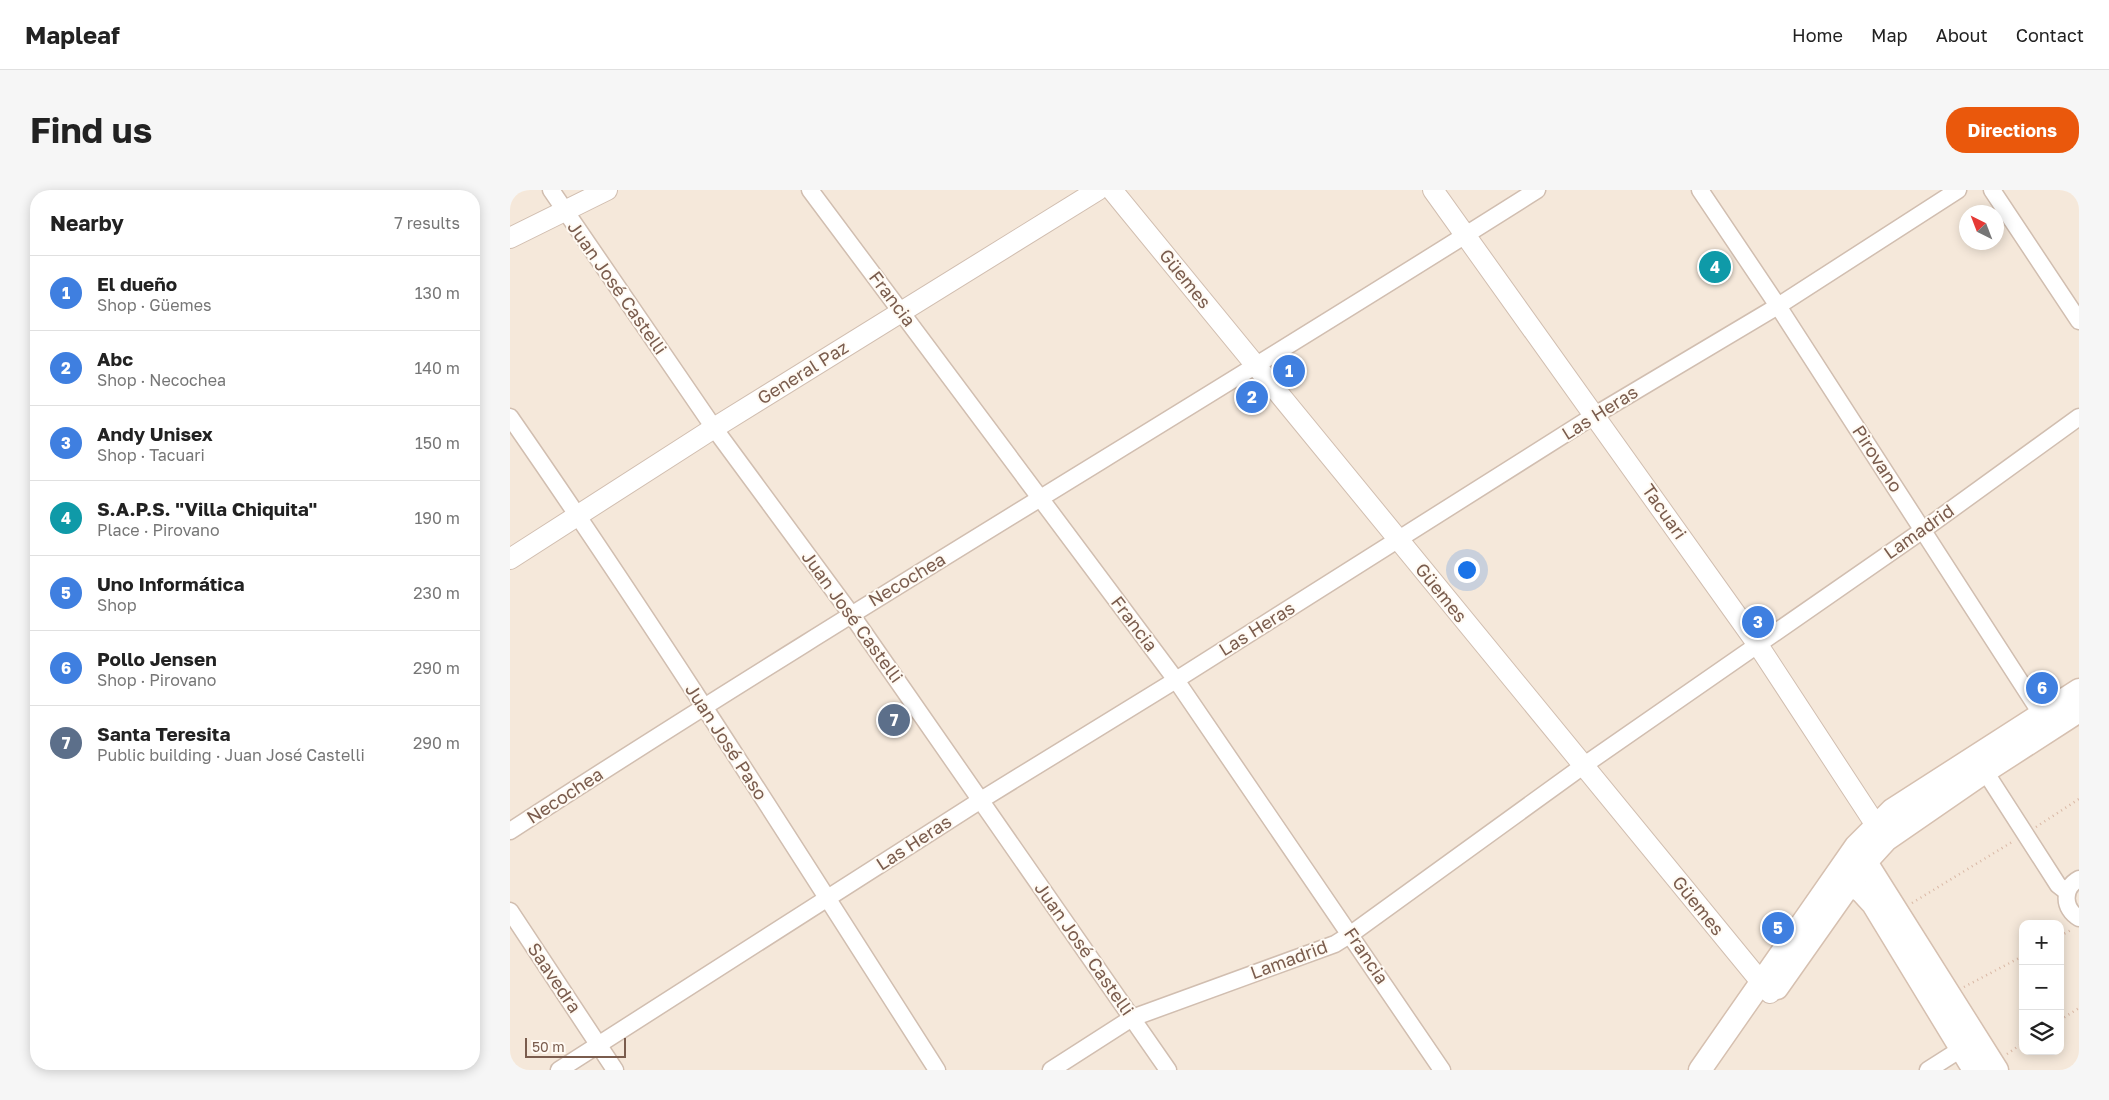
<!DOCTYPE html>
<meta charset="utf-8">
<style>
:root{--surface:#fff;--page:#f6f6f6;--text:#222;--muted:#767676;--line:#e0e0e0;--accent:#ea580c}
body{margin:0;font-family:"Golos Text",sans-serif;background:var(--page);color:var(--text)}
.controls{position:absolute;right:15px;bottom:15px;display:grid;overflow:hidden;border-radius:10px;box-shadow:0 2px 12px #0003}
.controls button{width:45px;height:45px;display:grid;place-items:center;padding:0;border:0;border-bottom:1px solid var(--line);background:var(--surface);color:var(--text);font:25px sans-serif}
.compass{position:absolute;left:1449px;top:15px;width:45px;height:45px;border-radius:50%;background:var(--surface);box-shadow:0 2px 12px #0003;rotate:318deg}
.scale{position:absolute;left:15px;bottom:12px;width:101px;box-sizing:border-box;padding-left:5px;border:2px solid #7a5c4d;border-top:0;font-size:14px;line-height:18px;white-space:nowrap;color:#7a5c4d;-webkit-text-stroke:4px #fffaf3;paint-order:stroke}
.you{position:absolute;left:956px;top:379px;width:18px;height:18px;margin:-12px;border:4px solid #fff;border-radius:50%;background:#1a73e8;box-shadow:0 0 0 8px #1a73e833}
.badge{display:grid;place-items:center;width:32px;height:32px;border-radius:50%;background:var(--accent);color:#fff;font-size:16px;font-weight:700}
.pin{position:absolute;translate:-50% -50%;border:2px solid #fff;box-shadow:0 1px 5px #0006}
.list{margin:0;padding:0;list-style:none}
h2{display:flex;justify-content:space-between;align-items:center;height:65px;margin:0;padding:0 20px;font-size:21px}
h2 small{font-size:16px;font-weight:400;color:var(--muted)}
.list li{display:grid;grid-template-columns:32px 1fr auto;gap:15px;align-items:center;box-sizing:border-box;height:75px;padding:0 20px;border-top:1px solid var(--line)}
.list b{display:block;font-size:19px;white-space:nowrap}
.list p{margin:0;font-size:16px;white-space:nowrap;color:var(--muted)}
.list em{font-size:16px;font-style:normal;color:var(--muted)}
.icon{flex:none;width:28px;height:28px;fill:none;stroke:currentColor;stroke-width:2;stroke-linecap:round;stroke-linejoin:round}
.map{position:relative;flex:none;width:1569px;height:880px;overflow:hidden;border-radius:20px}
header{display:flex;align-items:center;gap:30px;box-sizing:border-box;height:70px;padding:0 25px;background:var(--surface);border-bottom:1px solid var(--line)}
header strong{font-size:24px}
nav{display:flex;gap:28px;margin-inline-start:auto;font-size:18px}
.intro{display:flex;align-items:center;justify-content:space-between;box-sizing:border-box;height:120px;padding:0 30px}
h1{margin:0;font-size:35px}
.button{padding:12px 22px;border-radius:20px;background:var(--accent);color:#fff;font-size:18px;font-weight:700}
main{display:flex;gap:30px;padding:0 30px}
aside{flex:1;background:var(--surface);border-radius:20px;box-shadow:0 2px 12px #0003}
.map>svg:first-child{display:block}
.residential{fill:#f5e8da;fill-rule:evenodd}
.building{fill:#f3d5c3;stroke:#e6bba3}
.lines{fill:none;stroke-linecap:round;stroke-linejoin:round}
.minor-casing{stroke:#d1beb0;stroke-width:19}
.tertiary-casing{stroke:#d1beb0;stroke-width:22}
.secondary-casing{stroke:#d6c0b0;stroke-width:25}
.path{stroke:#d9b8a5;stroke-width:2.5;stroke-dasharray:1 4;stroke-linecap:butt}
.minor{stroke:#fff;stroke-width:16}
.tertiary{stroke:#fff;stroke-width:20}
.secondary{stroke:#fff;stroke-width:22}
.labels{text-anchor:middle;stroke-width:4;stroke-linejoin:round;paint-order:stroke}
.street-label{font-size:18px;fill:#7a5c4d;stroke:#fffaf3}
</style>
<header>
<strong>Mapleaf</strong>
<nav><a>Home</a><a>Map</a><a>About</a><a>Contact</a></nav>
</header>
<div class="intro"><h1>Find us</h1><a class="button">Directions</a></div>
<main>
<aside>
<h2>Nearby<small>7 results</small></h2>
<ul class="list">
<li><span class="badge" style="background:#3f7fe0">1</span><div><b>El dueño</b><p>Shop · Güemes</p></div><em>130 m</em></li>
<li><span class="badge" style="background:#3f7fe0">2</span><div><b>Abc</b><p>Shop · Necochea</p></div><em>140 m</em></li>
<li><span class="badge" style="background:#3f7fe0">3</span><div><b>Andy Unisex</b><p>Shop · Tacuari</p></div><em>150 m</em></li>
<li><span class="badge" style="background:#0f9aa8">4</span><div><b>S.A.P.S. &quot;Villa Chiquita&quot;</b><p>Place · Pirovano</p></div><em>190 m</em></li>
<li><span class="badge" style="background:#3f7fe0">5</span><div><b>Uno Informática</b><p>Shop</p></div><em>230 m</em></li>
<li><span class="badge" style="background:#3f7fe0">6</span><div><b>Pollo Jensen</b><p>Shop · Pirovano</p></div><em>290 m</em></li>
<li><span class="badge" style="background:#5c6f8a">7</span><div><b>Santa Teresita</b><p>Public building · Juan José Castelli</p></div><em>290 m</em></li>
</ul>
</aside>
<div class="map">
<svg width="1569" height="880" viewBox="0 0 1569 880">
<rect width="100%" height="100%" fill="#fdf6ec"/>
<path class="residential" d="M 0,0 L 1569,0 L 1569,880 L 0,880 ZM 1456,22 L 1486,22 L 1486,52 L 1456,52 ZM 1513,734 L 1550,734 L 1550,861 L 1513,861 Z"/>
<polygon class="building" points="1210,62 1220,79 1201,91 1190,75"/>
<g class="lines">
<defs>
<g id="minor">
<polyline points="41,0 204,238 341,424 658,880"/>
<polyline points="300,0 666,490 932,880"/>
<polyline points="1190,0 1268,116 1537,533"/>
<polyline points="1482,0 1569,131"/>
<path d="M 0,227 C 148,440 287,661 427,880"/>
<polyline points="1469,572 1548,695 1557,702"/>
<path d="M 0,641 C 339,421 686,216 1027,0"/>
<path d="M 1569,689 C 1552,698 1553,719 1569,728"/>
<polyline points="0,721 105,880"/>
<polyline points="49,880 471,610 666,490 1085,225 1268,116 1448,0"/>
<polyline points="541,880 622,828 825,754 841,744 1073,576 1413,340 1569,227"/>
<polyline points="1418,880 1451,859"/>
</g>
<g id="tertiary">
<polyline points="602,0 1260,803"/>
<polyline points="923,0 1248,455 1375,649"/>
<polyline points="0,48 97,0"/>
<polyline points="0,369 204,238 588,0"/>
</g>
<g id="secondary">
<polyline points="1349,661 1487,880"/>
<polyline points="1329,686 1352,702 1363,714 1464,880"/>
<polyline points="1267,798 1355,673 1376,650 1476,581 1569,521"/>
<polyline points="1190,880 1346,656 1382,620 1569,500"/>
</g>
</defs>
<use href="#minor" class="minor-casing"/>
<use href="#tertiary" class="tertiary-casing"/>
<use href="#secondary" class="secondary-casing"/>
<g class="path">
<polyline points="1526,637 1569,609"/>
<polyline points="1402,713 1502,652"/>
<polyline points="1550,746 1561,740"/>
<polyline points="1454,797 1513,766"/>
<polyline points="1550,830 1569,818"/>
<polyline points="1497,864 1513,853"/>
</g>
<use href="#minor" class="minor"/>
<use href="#tertiary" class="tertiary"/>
<use href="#secondary" class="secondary"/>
</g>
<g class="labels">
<g class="street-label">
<text transform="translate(675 89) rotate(51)" y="6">Güemes</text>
<text transform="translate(107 98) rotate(55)" y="6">Juan José Castelli</text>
<text transform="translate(382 109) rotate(53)" y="6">Francia</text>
<text transform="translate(293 183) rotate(-32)" y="6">General Paz</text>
<text transform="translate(1090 223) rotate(-32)" y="6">Las Heras</text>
<text transform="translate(1367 269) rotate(57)" y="6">Pirovano</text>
<text transform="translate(1154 322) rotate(55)" y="6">Tacuari</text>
<text transform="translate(1409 342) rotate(-35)" y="6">Lamadrid</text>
<text transform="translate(397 390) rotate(-31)" y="6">Necochea</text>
<text transform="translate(931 403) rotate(51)" y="6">Güemes</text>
<text transform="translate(342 427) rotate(54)" y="6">Juan José Castelli</text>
<text transform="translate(624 434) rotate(53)" y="6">Francia</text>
<text transform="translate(747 439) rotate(-32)" y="6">Las Heras</text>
<text transform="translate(216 552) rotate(57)" y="6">Juan José Paso</text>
<text transform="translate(55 606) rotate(-33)" y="6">Necochea</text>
<text transform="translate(404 653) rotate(-33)" y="6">Las Heras</text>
<text transform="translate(1188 716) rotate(51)" y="6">Güemes</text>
<text transform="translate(574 759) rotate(55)" y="6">Juan José Castelli</text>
<text transform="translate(856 766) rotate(56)" y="6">Francia</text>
<text transform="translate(779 770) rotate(-20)" y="6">Lamadrid</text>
<text transform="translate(44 788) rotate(56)" y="6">Saavedra</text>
</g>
</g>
</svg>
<div class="controls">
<button>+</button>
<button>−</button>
<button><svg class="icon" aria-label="layers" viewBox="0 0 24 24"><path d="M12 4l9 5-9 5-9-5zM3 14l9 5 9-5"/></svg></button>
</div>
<svg class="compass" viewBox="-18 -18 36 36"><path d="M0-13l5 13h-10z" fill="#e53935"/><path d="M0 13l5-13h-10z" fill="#767676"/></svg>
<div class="scale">50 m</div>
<div class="you"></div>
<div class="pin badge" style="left:779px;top:181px;background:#3f7fe0">1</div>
<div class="pin badge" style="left:742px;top:207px;background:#3f7fe0">2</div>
<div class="pin badge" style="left:1248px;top:432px;background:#3f7fe0">3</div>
<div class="pin badge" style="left:1205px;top:77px;background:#0f9aa8">4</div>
<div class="pin badge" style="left:1268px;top:738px;background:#3f7fe0">5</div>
<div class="pin badge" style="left:1532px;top:498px;background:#3f7fe0">6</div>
<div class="pin badge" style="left:384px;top:530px;background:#5c6f8a">7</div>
</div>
</main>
